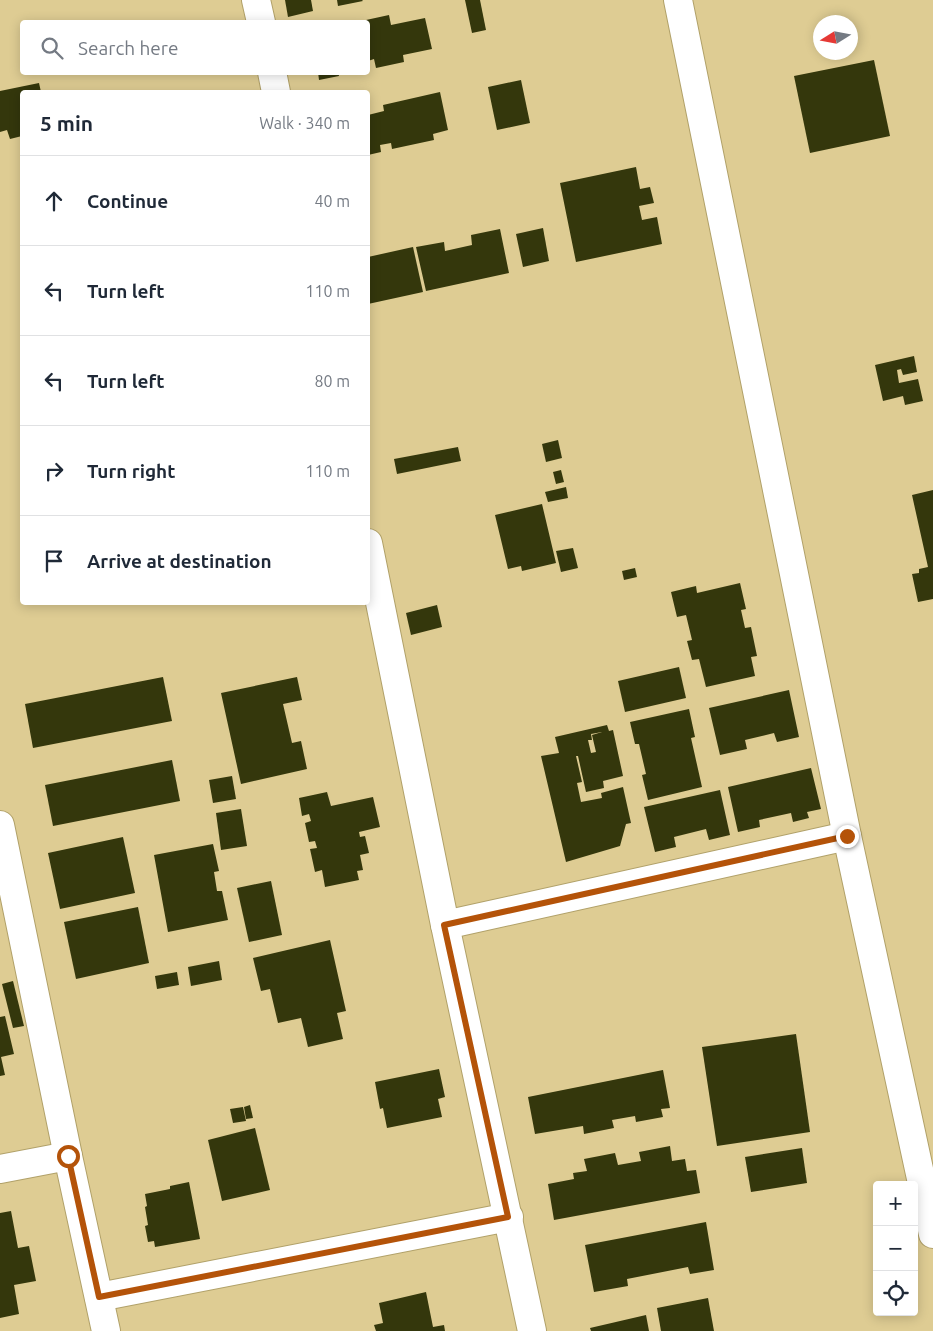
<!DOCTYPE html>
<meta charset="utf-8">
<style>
:root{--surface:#fff;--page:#f6f6f7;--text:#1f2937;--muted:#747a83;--line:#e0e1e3}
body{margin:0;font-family:Ubuntu,sans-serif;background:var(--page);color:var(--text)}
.controls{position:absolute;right:15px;bottom:15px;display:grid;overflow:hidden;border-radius:5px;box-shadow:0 2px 12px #0003}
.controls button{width:45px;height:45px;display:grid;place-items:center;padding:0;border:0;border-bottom:1px solid var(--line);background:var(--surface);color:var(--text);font:25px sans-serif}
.compass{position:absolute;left:813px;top:15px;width:45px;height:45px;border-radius:50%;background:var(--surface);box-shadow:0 2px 12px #0003;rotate:259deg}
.stop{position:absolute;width:15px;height:15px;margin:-11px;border:4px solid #b45309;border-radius:50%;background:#fff}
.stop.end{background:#b45309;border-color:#fff;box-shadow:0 1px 5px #0008}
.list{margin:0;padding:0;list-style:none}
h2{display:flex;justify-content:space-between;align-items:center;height:65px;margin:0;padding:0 20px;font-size:21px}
h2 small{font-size:16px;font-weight:400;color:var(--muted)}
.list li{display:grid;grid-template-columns:32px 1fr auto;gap:15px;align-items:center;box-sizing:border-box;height:90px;padding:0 20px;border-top:1px solid var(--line)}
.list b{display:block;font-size:19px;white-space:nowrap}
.list em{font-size:16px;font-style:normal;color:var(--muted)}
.icon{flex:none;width:28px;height:28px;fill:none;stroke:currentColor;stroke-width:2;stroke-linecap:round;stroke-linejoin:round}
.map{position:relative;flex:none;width:933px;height:1331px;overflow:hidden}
.search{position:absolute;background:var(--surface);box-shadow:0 2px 12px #0003;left:20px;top:20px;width:350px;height:55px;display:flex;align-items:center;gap:12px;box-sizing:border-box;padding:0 18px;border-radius:5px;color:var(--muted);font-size:19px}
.panel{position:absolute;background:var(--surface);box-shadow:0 2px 12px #0003;left:20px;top:90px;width:350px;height:515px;border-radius:5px}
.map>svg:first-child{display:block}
.building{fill:#34370c;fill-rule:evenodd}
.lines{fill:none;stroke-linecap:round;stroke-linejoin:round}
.minor-casing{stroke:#b1a169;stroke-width:30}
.minor{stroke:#fff;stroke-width:28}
.route{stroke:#b45309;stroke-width:6}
</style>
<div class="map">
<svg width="933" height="1331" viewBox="0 0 933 1331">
<rect width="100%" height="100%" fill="#decc93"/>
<g class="building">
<polygon points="285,0 311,0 313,11 288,17"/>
<polygon points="337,0 362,0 363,1 338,6"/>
<polygon points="465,0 480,0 486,30 472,33"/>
<polygon points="389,15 391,25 425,18 432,49 403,55 404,62 376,68 374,59 368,61 368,28 366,20"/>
<polygon points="874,60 890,136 810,153 794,76"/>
<polygon points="318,72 338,72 339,76 319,80"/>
<polygon points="521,80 530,123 497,130 488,87"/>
<polygon points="39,83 41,92 22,92 22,136 10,139 7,130 0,132 0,91"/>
<polygon points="440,92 448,130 433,134 434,140 392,149 391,143 380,145 381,152 368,155 368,115 384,111 383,105"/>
<polygon points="636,167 640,189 650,187 654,203 639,206 642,220 657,217 662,244 576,262 560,183"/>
<polygon points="543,228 549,261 523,267 516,234"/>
<polygon points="500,229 509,273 426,291 416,247 444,242 445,251 472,245 471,235"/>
<polygon points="413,247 423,292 368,304 368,257"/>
<polygon points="914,356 917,372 903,375 901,369 897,370 899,383 918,379 923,401 905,405 903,396 883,401 875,365"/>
<polygon points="558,440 562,458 546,462 542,444"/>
<polygon points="458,447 461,461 397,474 394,459"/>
<polygon points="561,470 564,482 556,484 553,472"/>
<polygon points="566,487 568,498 548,502 545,492"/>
<polygon points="933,490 933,599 918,602 912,574 919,573 919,569 928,567 912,495"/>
<polygon points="542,504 556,563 522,571 521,566 508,569 495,515"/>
<polygon points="573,548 578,568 561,572 556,551"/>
<polygon points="635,568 637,577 624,580 622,571"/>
<polygon points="740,583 746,609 741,610 745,628 751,627 757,656 751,657 755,676 706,687 699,659 692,660 687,641 692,640 686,615 677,617 671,592 696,586 697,593"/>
<polygon points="437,605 442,627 411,635 406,613"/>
<polygon points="679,667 686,698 625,712 618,681"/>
<polygon points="163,677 172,721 33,748 25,704"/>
<polygon points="297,677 302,700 283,704 292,743 301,741 307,769 241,784 221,693"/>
<polygon points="789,690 799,737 777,742 774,733 745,740 747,749 720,755 709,708"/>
<polygon points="689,709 695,737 691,738 702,787 648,800 642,775 646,774 639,744 635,744 630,722"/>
<path d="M 607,725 L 609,731 L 613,730 L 623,776 L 603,781 L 604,788 L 586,792 L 578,756 L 576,756 L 582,782 L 577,783 L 581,802 L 602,798 L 601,793 L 623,787 L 631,823 L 626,824 L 620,846 L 566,862 L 541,756 L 559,753 L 555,737 ZM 602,732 L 592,735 L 596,752 L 591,753 L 588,740 L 592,740 L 591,734 Z"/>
<polygon points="172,760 180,801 53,826 45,785"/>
<polygon points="811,768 821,809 807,812 809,818 793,822 791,813 759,820 760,827 738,832 728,787"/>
<polygon points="232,776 236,799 213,803 209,780"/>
<polygon points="720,790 730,835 709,840 706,829 674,837 676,847 655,852 644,807"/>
<polygon points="327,792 331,806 373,797 380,827 359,832 360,837 365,836 369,853 360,855 363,870 357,871 359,880 325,887 322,870 315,872 310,849 317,848 315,841 309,842 305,823 311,821 309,814 302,816 299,798"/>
<polygon points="241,809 247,846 221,850 216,813"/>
<polygon points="123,837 135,893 60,909 48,853"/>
<polygon points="213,844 219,871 214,872 217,891 222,891 228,920 168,932 154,855"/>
<polygon points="271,881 282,935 249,942 237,888"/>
<polygon points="138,907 149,963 76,979 64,922"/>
<polygon points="330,940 346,1011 337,1013 343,1039 308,1047 301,1018 278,1023 270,989 261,991 253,958"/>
<polygon points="219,961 222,980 191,986 188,967"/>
<polygon points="177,972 179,985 157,989 155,976"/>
<polygon points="13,981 24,1026 13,1028 2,984"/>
<polygon points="5,1016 14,1054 1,1057 5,1075 0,1076 0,1017"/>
<polygon points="796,1034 810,1132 717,1146 702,1047"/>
<polygon points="439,1069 445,1097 438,1099 442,1117 387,1128 383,1108 380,1109 375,1082"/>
<polygon points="663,1070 670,1108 661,1109 663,1117 636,1122 635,1116 612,1120 614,1128 584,1134 583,1126 535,1134 528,1097"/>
<polygon points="250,1105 253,1118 246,1119 244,1107"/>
<polygon points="243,1107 246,1121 233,1123 230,1109"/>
<polygon points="255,1128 270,1190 222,1201 208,1140"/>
<polygon points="670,1146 672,1161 685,1159 687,1171 696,1170 700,1193 554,1220 548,1184 574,1179 573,1173 587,1171 584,1159 615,1153 618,1165 641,1161 639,1152"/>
<polygon points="802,1148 807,1183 751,1192 745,1157"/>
<polygon points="189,1182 200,1239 155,1247 154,1241 148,1242 145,1226 148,1225 145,1207 147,1206 145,1194 170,1189 170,1186"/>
<polygon points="11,1211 18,1248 29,1246 36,1281 14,1285 19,1314 0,1318 0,1213"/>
<polygon points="706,1222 714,1270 690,1274 688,1267 627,1279 628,1286 594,1292 585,1245"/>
<polygon points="426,1292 433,1327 444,1325 445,1331 376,1331 374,1325 383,1323 379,1303"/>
<polygon points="708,1298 714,1331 661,1331 657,1308"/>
<polygon points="646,1315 649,1331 591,1331 590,1328"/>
</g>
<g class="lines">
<defs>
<g id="minor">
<polyline points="256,0 261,22"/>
<polyline points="678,0 847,836 933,1234"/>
<polyline points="272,72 276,92"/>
<polyline points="368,543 445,925 532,1331"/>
<polyline points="0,825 68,1156 106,1331"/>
<polyline points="445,925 847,836"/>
<polyline points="0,1169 68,1156"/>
<polyline points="99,1297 509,1217"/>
</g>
</defs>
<use href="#minor" class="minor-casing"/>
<use href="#minor" class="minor"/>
</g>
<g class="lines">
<polyline class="route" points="68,1156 99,1297 508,1217 444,925 847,836"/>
</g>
</svg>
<div class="controls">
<button>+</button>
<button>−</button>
<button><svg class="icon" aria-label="locate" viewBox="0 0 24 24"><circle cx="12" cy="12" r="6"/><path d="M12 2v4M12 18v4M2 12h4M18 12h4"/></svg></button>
</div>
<svg class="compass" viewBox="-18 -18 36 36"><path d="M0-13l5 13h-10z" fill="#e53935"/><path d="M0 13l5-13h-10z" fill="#747a83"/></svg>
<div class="stop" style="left:68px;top:1156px"></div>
<div class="stop end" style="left:847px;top:836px"></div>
<div class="search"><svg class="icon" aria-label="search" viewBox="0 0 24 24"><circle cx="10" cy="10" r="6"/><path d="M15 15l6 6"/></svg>Search here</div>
<section class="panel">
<h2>5 min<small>Walk · 340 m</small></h2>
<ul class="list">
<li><svg class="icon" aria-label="ahead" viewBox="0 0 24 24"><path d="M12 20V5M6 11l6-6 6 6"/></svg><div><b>Continue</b></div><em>40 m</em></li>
<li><svg class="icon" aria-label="left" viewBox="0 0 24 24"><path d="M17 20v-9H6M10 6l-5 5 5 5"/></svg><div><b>Turn left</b></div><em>110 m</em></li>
<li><svg class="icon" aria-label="left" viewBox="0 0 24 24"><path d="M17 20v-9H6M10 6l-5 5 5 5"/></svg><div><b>Turn left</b></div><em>80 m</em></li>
<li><svg class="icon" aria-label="right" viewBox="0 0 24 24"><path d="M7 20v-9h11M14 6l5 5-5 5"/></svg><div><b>Turn right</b></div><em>110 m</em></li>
<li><svg class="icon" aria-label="arrive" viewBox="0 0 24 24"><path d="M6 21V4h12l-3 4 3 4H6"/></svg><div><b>Arrive at destination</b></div></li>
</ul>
</section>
</div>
